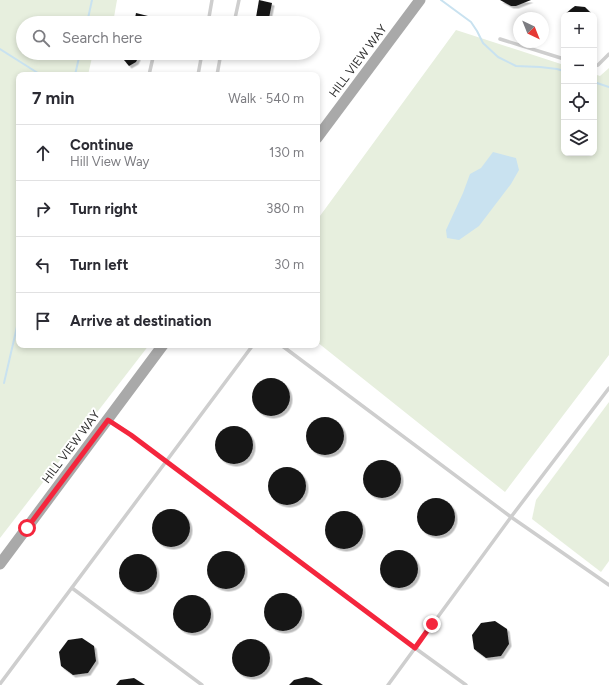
<!DOCTYPE html>
<meta charset="utf-8">
<style>
:root{--surface:#fff;--page:#f7f7f7;--text:#2b2b33;--muted:#7c7c81;--line:#e1e1e2}
body{margin:0;font-family:Figtree,sans-serif;background:var(--page);color:var(--text)}
.controls{position:absolute;right:12px;top:12px;display:grid;overflow:hidden;border-radius:8px;box-shadow:0 2px 6px #0003}
.controls button{width:36px;height:36px;display:grid;place-items:center;padding:0;border:0;border-bottom:1px solid var(--line);background:var(--surface);color:var(--text);font:20px sans-serif}
.compass{position:absolute;left:513px;top:12px;width:36px;height:36px;border-radius:50%;background:var(--surface);box-shadow:0 2px 6px #0003;rotate:137deg}
.stop{position:absolute;width:12px;height:12px;margin:-9px;border:3px solid #f4263d;border-radius:50%;background:#fff}
.stop.end{background:#f4263d;border-color:#fff;box-shadow:0 1px 4px #0008}
.list{margin:0;padding:0;list-style:none}
h2{display:flex;justify-content:space-between;align-items:center;height:52px;margin:0;padding:0 16px;font-size:17px}
h2 small{font-size:13px;font-weight:400;color:var(--muted)}
.list li{display:grid;grid-template-columns:26px 1fr auto;gap:12px;align-items:center;box-sizing:border-box;height:56px;padding:0 16px;border-top:1px solid var(--line)}
.list b{display:block;font-size:15px;white-space:nowrap}
.list p{margin:0;font-size:13px;white-space:nowrap;color:var(--muted)}
.list em{font-size:13px;font-style:normal;color:var(--muted)}
.icon{flex:none;width:22px;height:22px;fill:none;stroke:currentColor;stroke-width:2;stroke-linecap:round;stroke-linejoin:round}
.map{position:relative;flex:none;width:609px;height:685px;overflow:hidden}
.search{position:absolute;background:var(--surface);box-shadow:0 2px 6px #0003;left:16px;top:16px;width:304px;height:44px;display:flex;align-items:center;gap:10px;box-sizing:border-box;padding:0 14px;border-radius:22px;color:var(--muted);font-size:15px}
.panel{position:absolute;background:var(--surface);box-shadow:0 2px 6px #0003;left:16px;top:72px;width:304px;height:276px;border-radius:8px}
.map>svg:first-child{display:block}
.green{fill:#e7efde}
.water{fill:#c9e2f0}
.lines{fill:none;stroke-linecap:round;stroke-linejoin:round}
.stream{stroke:#c9e2f0;stroke-width:2}
.building{fill:#181818;filter:url(#shadow)}
.service{stroke:#cecece;stroke-width:3.5}
.primary{stroke:#a9a9a9;stroke-width:11}
.route{stroke:#f4263d;stroke-width:5}
.labels{text-anchor:middle;stroke-width:4;stroke-linejoin:round;paint-order:stroke}
.street-label{font-size:12px;fill:#313131;stroke:#fff}
</style>
<div class="map">
<svg width="609" height="685" viewBox="0 0 609 685">
<defs>
<filter id="shadow"><feDropShadow dx="2.5" dy="2.5" stdDeviation="0" flood-color="#0004"/></filter>
</defs>
<rect width="100%" height="100%" fill="#fff"/>
<g class="green">
<polygon points="0,0 117,0 113,23 23,23 23,53 93,53 88,75 19,75 19,345 149,345 0,538"/>
<polygon points="456,30 564,65 564,153 594,153 594,74 600,76 609,68 609,355 505,492 317,342 317,220"/>
<polygon points="609,402 609,561 601,572 532,519 536,500"/>
</g>
<polygon class="water" points="493,152 516,158 519,170 511,184 479,226 459,240 447,238 446,230 463,193 470,174 481,168"/>
<g class="lines">
<g class="stream">
<polyline points="441,0 471,22 477,31 483,43 498,57 516,66 540,67 557,69 564,71"/>
<polyline points="87,23 92,0"/>
<polyline points="0,49 41,75"/>
<polyline points="75,75 80,53"/>
<polyline points="594,82 609,87"/>
<polyline points="4,383 19,318"/>
</g>
</g>
<g class="building">
<polygon points="259,0 272,3 268,23 255,23"/>
<polygon points="500,0 531,0 516,6 511,6"/>
<polygon points="575,6 585,7 593,15 564,15 571,9"/>
<polygon points="136,13 148,16 146,23 134,23"/>
<polygon points="125,53 137,53 138,58 136,62 129,66 124,60"/>
<circle cx="271" cy="397" r="19"/>
<circle cx="325" cy="436" r="19"/>
<circle cx="234" cy="445" r="19"/>
<circle cx="382" cy="479" r="19"/>
<circle cx="287" cy="486" r="19"/>
<circle cx="436" cy="517" r="19"/>
<circle cx="171" cy="528" r="19"/>
<circle cx="344" cy="530" r="19"/>
<circle cx="399" cy="569" r="19"/>
<circle cx="226" cy="570" r="19"/>
<circle cx="138" cy="573" r="19"/>
<circle cx="283" cy="612" r="19"/>
<circle cx="192" cy="614" r="19"/>
<polygon points="495,621 507,629 509,644 501,656 486,658 474,649 472,635 481,623"/>
<polygon points="82,638 94,646 96,661 88,673 73,675 61,666 59,652 68,640"/>
<circle cx="251" cy="658" r="19"/>
<polygon points="306,677 312,678 323,685 289,685 294,680"/>
<polygon points="134,678 145,685 116,685 120,680"/>
</g>
<g class="lines">
<g class="service">
<polyline points="208,23 212,0"/>
<polyline points="234,23 239,0"/>
<polyline points="500,39 564,59"/>
<polyline points="594,66 598,65 609,54"/>
<polyline points="149,75 154,53"/>
<polyline points="198,75 202,53"/>
<polyline points="217,75 221,53"/>
<polyline points="281,345 511,517 609,388"/>
<polyline points="109,420 131,435 415,648 466,685"/>
<polyline points="72,588 202,685"/>
<polyline points="0,684 253,345"/>
<polyline points="388,685 511,517 609,585"/>
</g>
<g class="primary">
<polyline points="317,138 420,0"/>
<polyline points="0,564 163,345"/>
</g>
</g>
<g class="lines">
<polyline class="route" points="27,528 108,420 131,435 415,648 432,624"/>
</g>
<g class="labels">
<g class="street-label">
<text transform="translate(358 61) rotate(-53)" y="4">HILL VIEW WAY</text>
<text transform="translate(71 447) rotate(-53)" y="4">HILL VIEW WAY</text>
</g>
</g>
</svg>
<div class="controls">
<button>+</button>
<button>−</button>
<button><svg class="icon" aria-label="locate" viewBox="0 0 24 24"><circle cx="12" cy="12" r="6"/><path d="M12 2v4M12 18v4M2 12h4M18 12h4"/></svg></button>
<button><svg class="icon" aria-label="layers" viewBox="0 0 24 24"><path d="M12 4l9 5-9 5-9-5zM3 14l9 5 9-5"/></svg></button>
</div>
<svg class="compass" viewBox="-18 -18 36 36"><path d="M0-13l5 13h-10z" fill="#e53935"/><path d="M0 13l5-13h-10z" fill="#7c7c81"/></svg>
<div class="stop" style="left:27px;top:528px"></div>
<div class="stop end" style="left:432px;top:624px"></div>
<div class="search"><svg class="icon" aria-label="search" viewBox="0 0 24 24"><circle cx="10" cy="10" r="6"/><path d="M15 15l6 6"/></svg>Search here</div>
<section class="panel">
<h2>7 min<small>Walk · 540 m</small></h2>
<ul class="list">
<li><svg class="icon" aria-label="ahead" viewBox="0 0 24 24"><path d="M12 20V5M6 11l6-6 6 6"/></svg><div><b>Continue</b><p>Hill View Way</p></div><em>130 m</em></li>
<li><svg class="icon" aria-label="right" viewBox="0 0 24 24"><path d="M7 20v-9h11M14 6l5 5-5 5"/></svg><div><b>Turn right</b></div><em>380 m</em></li>
<li><svg class="icon" aria-label="left" viewBox="0 0 24 24"><path d="M17 20v-9H6M10 6l-5 5 5 5"/></svg><div><b>Turn left</b></div><em>30 m</em></li>
<li><svg class="icon" aria-label="arrive" viewBox="0 0 24 24"><path d="M6 21V4h12l-3 4 3 4H6"/></svg><div><b>Arrive at destination</b></div></li>
</ul>
</section>
</div>
